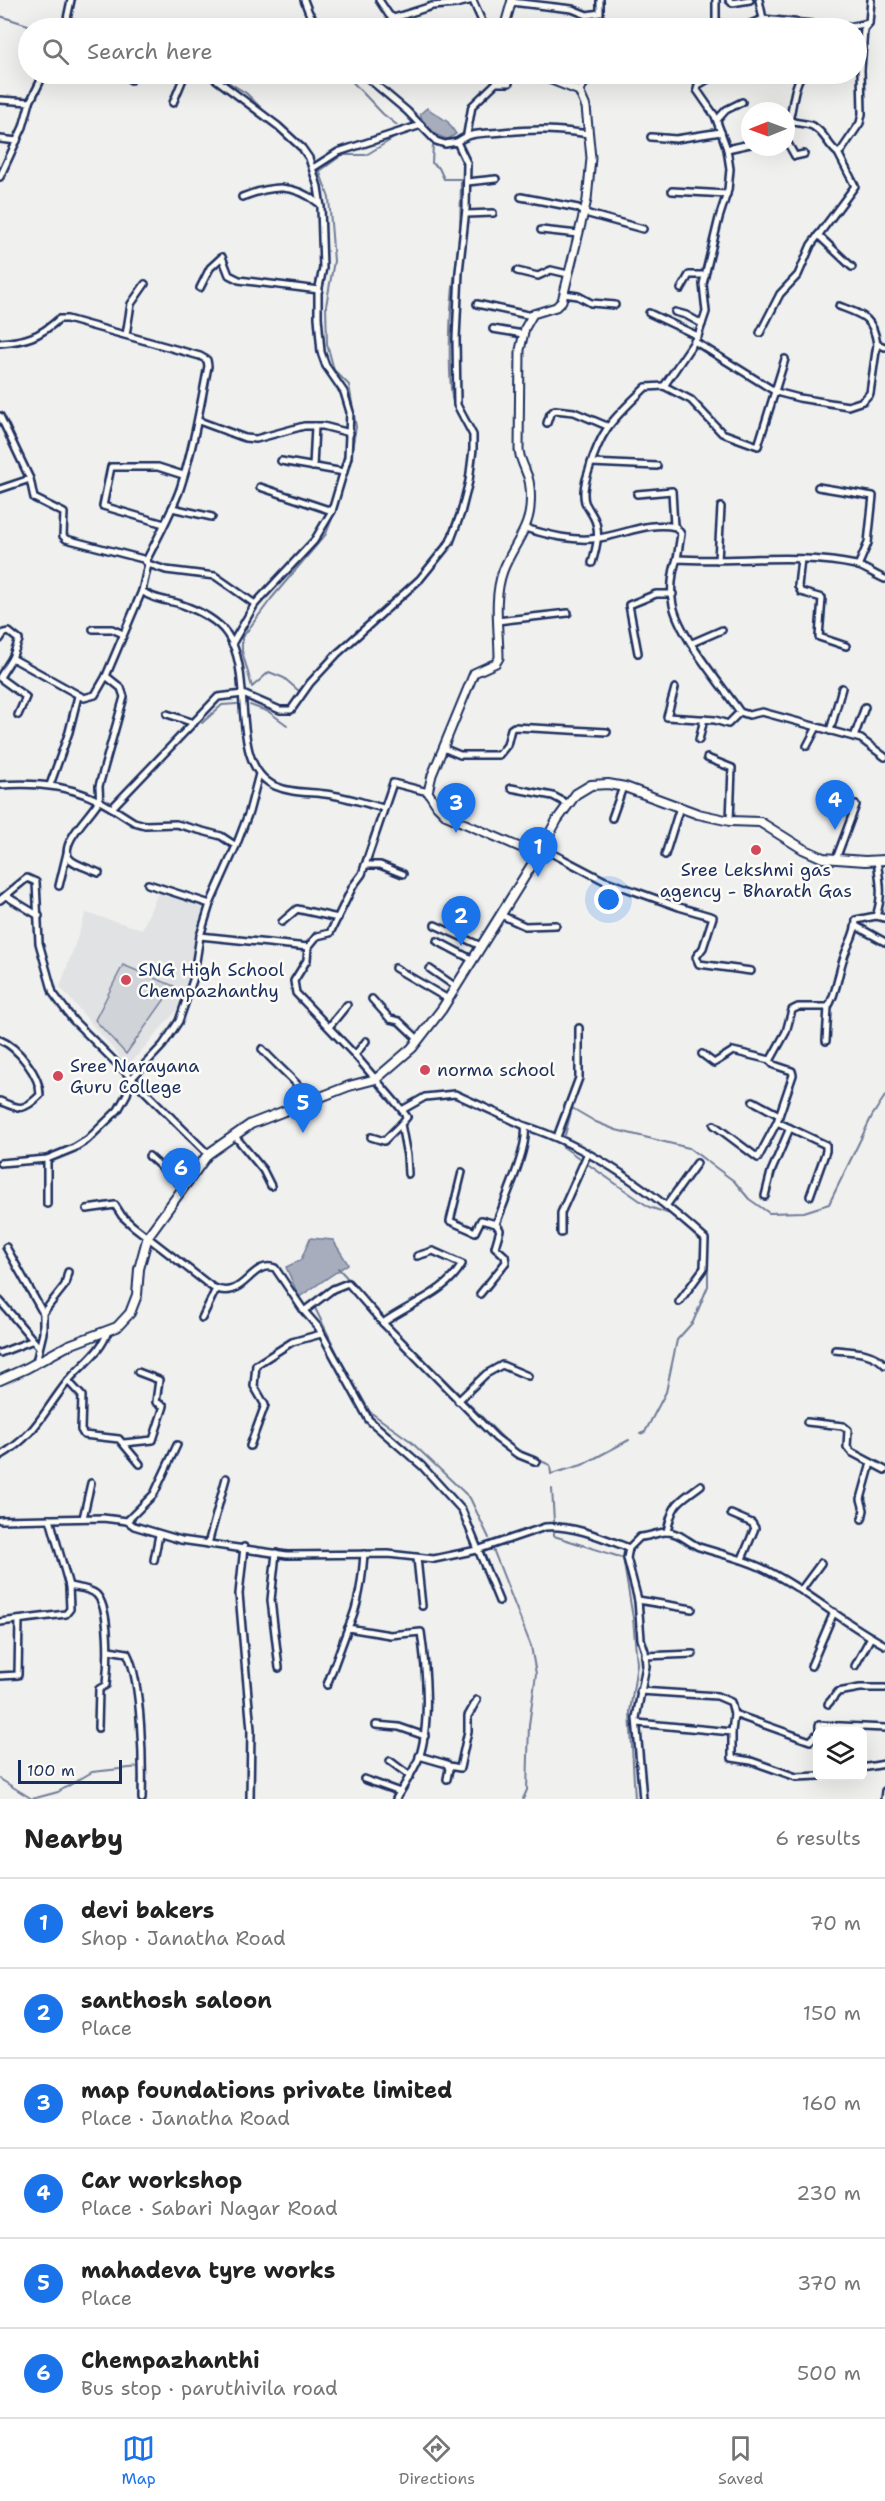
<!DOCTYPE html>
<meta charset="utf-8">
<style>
:root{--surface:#fff;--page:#f6f6f6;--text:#222;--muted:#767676;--line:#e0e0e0;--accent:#1a73e8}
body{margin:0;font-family:"Shantell Sans",sans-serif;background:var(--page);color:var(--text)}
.controls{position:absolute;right:18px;bottom:18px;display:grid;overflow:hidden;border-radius:9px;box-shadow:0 6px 24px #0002}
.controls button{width:54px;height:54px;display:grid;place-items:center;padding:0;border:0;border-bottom:2px solid var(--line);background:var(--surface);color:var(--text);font:30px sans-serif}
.compass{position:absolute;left:741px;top:102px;width:54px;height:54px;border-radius:50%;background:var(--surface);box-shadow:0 6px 24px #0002;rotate:269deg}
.scale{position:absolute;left:18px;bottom:15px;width:104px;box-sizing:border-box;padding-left:6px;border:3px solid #1b2f5e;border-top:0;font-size:16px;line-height:21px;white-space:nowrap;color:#1b2f5e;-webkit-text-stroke:4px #fdfcf7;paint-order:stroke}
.you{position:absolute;left:609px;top:900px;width:21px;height:21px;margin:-15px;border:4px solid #fff;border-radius:50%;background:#1a73e8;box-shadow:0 0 0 9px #1a73e833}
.badge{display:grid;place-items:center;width:39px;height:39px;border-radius:50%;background:var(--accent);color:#fff;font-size:20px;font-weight:700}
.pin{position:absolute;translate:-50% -50px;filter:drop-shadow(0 2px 3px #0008)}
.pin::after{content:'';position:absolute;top:32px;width:21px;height:18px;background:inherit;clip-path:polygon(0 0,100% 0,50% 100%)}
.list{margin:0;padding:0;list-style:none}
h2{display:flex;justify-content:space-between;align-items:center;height:78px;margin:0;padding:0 24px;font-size:26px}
h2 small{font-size:20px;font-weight:400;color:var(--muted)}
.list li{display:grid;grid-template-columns:39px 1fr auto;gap:18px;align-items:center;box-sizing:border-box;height:90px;padding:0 24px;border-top:2px solid var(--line)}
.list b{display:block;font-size:22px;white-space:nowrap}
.list p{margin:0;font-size:20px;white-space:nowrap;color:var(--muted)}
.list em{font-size:20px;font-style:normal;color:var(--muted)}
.icon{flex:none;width:33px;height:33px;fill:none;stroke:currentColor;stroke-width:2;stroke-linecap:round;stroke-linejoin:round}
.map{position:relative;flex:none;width:885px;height:1799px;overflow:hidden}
.search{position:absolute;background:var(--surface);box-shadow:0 6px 24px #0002;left:18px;right:18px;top:18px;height:66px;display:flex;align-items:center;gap:15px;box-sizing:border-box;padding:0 21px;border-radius:33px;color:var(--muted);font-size:22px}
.sheet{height:618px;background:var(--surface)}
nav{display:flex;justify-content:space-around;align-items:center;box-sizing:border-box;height:84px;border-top:2px solid var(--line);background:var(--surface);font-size:16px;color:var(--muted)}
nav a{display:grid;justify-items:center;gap:3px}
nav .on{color:var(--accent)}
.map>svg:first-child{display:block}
.built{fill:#e0e2e3}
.green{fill:#d0d3d8;stroke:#76819b;stroke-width:1.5}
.water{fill:#a7adbd;stroke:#6f7b97;stroke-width:1.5}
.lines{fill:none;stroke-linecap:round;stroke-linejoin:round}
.stream{stroke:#6f7b97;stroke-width:2}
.minor-casing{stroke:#1b2f5e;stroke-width:10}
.tertiary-casing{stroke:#1b2f5e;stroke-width:11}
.secondary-casing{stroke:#1b2f5e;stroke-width:12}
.minor{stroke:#fdfcf7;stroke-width:5}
.tertiary{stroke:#fdfcf7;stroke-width:7}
.secondary{stroke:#fdfcf7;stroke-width:8}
.poi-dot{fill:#d1495b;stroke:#fdfcf7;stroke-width:2}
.labels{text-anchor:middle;stroke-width:5;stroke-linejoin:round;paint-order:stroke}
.poi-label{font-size:18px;fill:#1b2f5e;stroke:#fdfcf7;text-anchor:start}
</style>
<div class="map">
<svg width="885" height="1799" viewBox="0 0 885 1799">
<rect width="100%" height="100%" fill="#f0f0ee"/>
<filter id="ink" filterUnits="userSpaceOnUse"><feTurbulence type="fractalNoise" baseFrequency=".0167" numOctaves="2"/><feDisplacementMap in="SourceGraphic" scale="12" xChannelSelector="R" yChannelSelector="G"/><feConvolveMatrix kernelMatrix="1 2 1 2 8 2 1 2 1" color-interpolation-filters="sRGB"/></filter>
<g filter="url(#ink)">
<polygon class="built" points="159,891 204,903 192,950 193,972 184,1002 128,1066 60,987 86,913 142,929"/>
<polygon class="green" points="123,965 174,986 126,1054 95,1020"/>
<g class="water">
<path d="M 427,108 L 448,122 L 456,134 L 448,139 C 435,136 424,127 420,114 Z"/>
<polygon points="310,1238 333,1240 348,1264 299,1297 286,1267 301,1260"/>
</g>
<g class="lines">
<g class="stream">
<polyline points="301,0 304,7"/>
<polyline points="0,16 31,26 53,26"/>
<polyline points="308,19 313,28"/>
<polyline points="68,26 81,28"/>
<polyline points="215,74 246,93 267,114"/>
<polyline points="345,74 383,114 397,125"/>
<polyline points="283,127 296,139"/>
<polyline points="433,144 432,163 439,168 444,179 461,179 460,243"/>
<polyline points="308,153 314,160"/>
<polyline points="319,170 329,198 334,261 326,306 327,344 334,370 349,385 356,427 351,454"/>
<polyline points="320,171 342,155 366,155 399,135"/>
<path d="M 458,260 C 449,292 448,365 452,398 C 454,410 463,420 468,431 C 474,448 467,472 464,490"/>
<polyline points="349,462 337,506 326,534 271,599 242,638 242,651 252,687 269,672 284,678 299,691 336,649 366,625"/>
<polyline points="430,563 447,539 462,498"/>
<polyline points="250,705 269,712 287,725"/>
<polyline points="202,723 222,705 237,704"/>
<polyline points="565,1135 572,1108 596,1122 616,1130 689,1148 734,1181 749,1199 769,1213 804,1212 829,1204 872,1116 885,1096"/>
<polyline points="562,1146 579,1158"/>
<polyline points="589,1165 649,1207 670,1214 700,1240"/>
<polyline points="338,1268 383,1316"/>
<polyline points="314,1306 341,1361 370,1412 409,1440 470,1498 489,1538"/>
<polyline points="390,1325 458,1393"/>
<polyline points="466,1401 514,1449 550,1465 551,1474"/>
<polyline points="640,1434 645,1432 666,1392 677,1340 693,1322 708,1286 708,1247"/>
<polyline points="551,1474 582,1465 629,1440"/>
<polyline points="552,1489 554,1521"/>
<polyline points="554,1532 554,1536 623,1558 633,1618 637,1664 630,1712 635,1799"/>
<polyline points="493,1549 531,1646 536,1674 529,1725 527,1790 523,1799"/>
<polyline points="0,1779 32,1799 58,1792 92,1772 139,1767 138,1799"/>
</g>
<defs>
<g id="minor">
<polyline points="304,0 309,13 320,28"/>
<polyline points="379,0 389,15 394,18 432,6 456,4 473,0"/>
<polyline points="716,0 716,28"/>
<polyline points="729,0 732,3 750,0"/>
<polyline points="759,0 763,19"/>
<polyline points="473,1 485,28"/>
<polyline points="511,2 572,9 587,15 600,13 600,0"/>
<polyline points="65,28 71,0"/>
<polyline points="733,28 743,27 763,19 812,24"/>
<polyline points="844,28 869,23"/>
<polyline points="209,74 278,126 302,148 309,158 318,187 321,207 323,268 318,292 318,317 321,352 326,366 344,392 350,412 348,457 332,511 314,541 255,604 232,644"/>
<polyline points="131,80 131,74"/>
<polyline points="579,91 592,74"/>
<polyline points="0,100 30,102 23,127 0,177"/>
<polyline points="30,102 44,74"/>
<polyline points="173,103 185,74"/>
<polyline points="717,120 726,110 742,102"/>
<path d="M 790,120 C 798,125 807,122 814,127 C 825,133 828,146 838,153 L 841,151 L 860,123 L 862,114 L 861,70 L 864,29 L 869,23 L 871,0"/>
<path d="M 786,129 C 794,112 791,91 802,74"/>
<polyline points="467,134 472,106 496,83 509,83"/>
<polyline points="651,137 676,139 721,132"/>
<polyline points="0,139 17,141"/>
<polyline points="786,140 795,156 804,154"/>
<path d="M 457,142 C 471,131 486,134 503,132 C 534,129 557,129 588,134"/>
<polyline points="727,149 750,144"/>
<polyline points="313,168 338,152 421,125"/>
<polyline points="467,182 496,179"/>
<polyline points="672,191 727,194"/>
<path d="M 242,197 C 274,185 293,183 320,204"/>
<polyline points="521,197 578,208 585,213 643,229"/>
<polyline points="466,214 493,213"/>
<polyline points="541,230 578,234"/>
<polyline points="818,235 852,267"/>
<polyline points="517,271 538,276 551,270 568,274"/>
<polyline points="200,288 210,268 222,257 229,275 239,280 319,290"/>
<polyline points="681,289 689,275 705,275"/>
<polyline points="564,294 578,296 591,303 615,305"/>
<polyline points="477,304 532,316"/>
<path d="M 839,306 C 863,315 873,317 877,344"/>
<polyline points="675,312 686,315 702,324"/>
<polyline points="649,313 698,336"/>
<polyline points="493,329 523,334"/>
<polyline points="760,333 780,294 798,275 811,245 855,186 838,153"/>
<polyline points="126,335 131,304 145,284"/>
<polyline points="694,341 776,392 799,398 848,406 863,401 870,393 877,344 885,347"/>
<path d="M 0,343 C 26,341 39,337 59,319 L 67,319 L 200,356 L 207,360 L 208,366 C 200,408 193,449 180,489 C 171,514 158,537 146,561"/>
<polyline points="664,386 698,336 706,312 703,284 719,218 728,190 730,169 727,149 715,116 697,90 698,85 717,74"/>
<path d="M 0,416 L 30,479 L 34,498 L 64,513 L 63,536 L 66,539 L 143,559 L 148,564 L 142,591 C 152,599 165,600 177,603 C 195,609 216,618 227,634 C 256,674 227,764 275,786 C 291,793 308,792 325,794 C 344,796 364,803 383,808"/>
<polyline points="199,421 245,438 256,439 304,426 323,426 350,433"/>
<polyline points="547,423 550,414 555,410 574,412 607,426"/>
<polyline points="281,461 344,472"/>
<polyline points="591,463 657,466"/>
<polyline points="313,467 315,426"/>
<polyline points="260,487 332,511"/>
<polyline points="818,487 873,496 868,543 858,566"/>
<polyline points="0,489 30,479"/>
<polyline points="637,494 672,491 674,526"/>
<polyline points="172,508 212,517"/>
<polyline points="164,524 103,506 111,467 158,467 183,475"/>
<path d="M 525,528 C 548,535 575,542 599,538 C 626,534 649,521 676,527 L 681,534 L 677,559"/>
<polyline points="801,559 798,586 801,592 822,598 819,637 846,646"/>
<polyline points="718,560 721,507"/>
<path d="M 592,563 C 596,549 601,532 594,518 C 591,512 587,507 585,502 C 582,491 586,479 589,470 C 602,426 615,418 646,387 L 664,386 L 691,400 L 722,433 L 758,446 L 785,359"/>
<polyline points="148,564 166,570 215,576 255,604"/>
<path d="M 885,579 C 875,575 866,568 856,565 C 796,552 736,563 677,559 C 672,572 670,592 673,605 C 680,637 721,684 740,712 L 749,715 L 762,712 L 861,739 L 885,757"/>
<polyline points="497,621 568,613"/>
<polyline points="93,629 112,629 123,634"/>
<polyline points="0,639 4,633 9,632 19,640 12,658 0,677"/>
<polyline points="692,643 722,630"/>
<polyline points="638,653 629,605 656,594 673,594"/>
<path d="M 12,658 L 84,698 L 95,695 L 106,676 L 121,688 L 124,697 L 99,786 C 99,790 100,796 99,800 C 94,812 59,842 69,858 C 74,865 91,869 99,873"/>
<polyline points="106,676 142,591"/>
<polyline points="0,678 26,697 18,715"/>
<polyline points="675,688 667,717 715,720 728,724 740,712"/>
<polyline points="167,714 194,723"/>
<polyline points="830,731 842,688"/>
<polyline points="854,737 865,707"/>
<polyline points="699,740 704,719"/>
<polyline points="807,746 817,727"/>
<polyline points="443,748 460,755 499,755 507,745 511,729 514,727 607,732"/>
<polyline points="707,758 732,768 730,821"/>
<path d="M 0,785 C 40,782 77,786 112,808 L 218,697 L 243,694 L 280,710 L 291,710 L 310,683 L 337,654 L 420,579 L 450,542 L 461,513 L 469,481 L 473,449 L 473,435 L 457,405 L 456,339 L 459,272 L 466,209 L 467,163 L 457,142 L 445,144 L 436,141 L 407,111 L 363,74"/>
<polyline points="50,785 69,732 78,696"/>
<polyline points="511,788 553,796 568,804"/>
<path d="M 428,792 L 393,783 L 362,874 L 353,886 L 330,933 L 317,936 L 308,947 L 307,960 L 294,981 L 296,993 L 355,1055 L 402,1110 L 425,1097 L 455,1094 L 525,1126 C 529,1147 504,1201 496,1224 L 481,1220 L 475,1232 L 450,1221 L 462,1172"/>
<polyline points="612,818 623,787"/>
<polyline points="236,846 249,812 259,774"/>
<polyline points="542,848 603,880 679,907 713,917 703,948 696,957 699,964 751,971"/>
<polyline points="665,855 680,807"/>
<polyline points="836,859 856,805"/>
<polyline points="365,865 380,865 403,874"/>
<polyline points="148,884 210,904"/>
<polyline points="59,886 67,853"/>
<polyline points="6,896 39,916"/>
<polyline points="0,900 27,878 36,882 39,943 53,993 73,1020 208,1154"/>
<polyline points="501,915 525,926 556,925"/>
<polyline points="876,916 885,918"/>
<polyline points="282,922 297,909 338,918"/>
<polyline points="435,925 481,946"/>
<polyline points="856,926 885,942"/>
<polyline points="200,936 308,947"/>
<polyline points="437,941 473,960"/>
<polyline points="395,968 448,999"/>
<polyline points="430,969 456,987"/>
<polyline points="372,999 390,1019 399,1021 419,1040"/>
<polyline points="329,1027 347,1005"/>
<path d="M 0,1040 C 18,1047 40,1076 40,1095 C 24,1111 19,1110 0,1101"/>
<polyline points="826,1041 828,1007"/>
<path d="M 262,1049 C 278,1067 298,1082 312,1102"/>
<polyline points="702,1054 714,1063 733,1051 770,1060"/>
<polyline points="355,1055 366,1041"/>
<polyline points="753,1101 779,1115"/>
<polyline points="402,1110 407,1117 401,1124 407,1156 408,1174"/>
<path d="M 714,1125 L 758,1158 L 777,1122 L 793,1075 L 792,1071 L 774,1065 L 770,1061 L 786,1032 L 792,1010 L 798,1007 L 828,1007 C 837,993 838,973 844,957 C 848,944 856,934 856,920 L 876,916 C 883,897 880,881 877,861"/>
<path d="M 525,1126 C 591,1147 654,1193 705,1239 L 704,1268 L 679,1302"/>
<polyline points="790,1128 826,1145 826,1151 810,1196"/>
<polyline points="234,1135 263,1170 271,1186"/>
<polyline points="371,1137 384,1141 401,1124"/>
<polyline points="557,1137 579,1078 579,1028"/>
<polyline points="149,1156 183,1187"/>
<polyline points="0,1163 47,1159 74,1148 87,1140 118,1110 127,1094 132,1078 163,1045 179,1021 193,980 200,936 210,904 236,846 221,836 176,824 145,825 134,822 112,808"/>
<polyline points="765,1196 771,1172 790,1128 777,1122"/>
<polyline points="47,1204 47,1159"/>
<polyline points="666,1206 697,1163"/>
<path d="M 87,1209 L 115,1205 L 122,1216 L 133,1226 L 212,1287 C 244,1303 250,1259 275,1268 L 304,1311 L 318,1327 L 369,1420 L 422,1466 L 462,1510 L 499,1601"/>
<polyline points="561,1233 561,1213 587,1155"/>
<polyline points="6,1247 43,1313 43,1333 36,1362"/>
<path d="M 417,1256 L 433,1251 L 462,1264 C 446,1293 409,1304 383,1323 L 496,1438 L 517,1454 L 537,1462"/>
<polyline points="480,1294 506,1262 505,1256 495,1247 500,1230 496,1224"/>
<polyline points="0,1301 39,1347"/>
<polyline points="304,1311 333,1289 348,1283 383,1323"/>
<polyline points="43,1313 65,1285 68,1272"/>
<polyline points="202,1318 216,1289"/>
<path d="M 835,1350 C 853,1352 872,1351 885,1365"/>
<polyline points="0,1353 31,1341"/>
<polyline points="68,1381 82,1396 81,1430 84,1435 119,1439 140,1464"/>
<polyline points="458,1401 486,1374 502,1365 528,1376"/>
<polyline points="807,1422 843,1426 848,1430 847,1447 851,1452 885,1470"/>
<polyline points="124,1443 153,1440 164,1406 156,1402 159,1380 138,1372"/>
<polyline points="250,1446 265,1405 254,1386 256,1365 292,1342 321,1334"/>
<path d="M 0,1456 C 37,1434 43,1412 68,1381 C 82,1364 101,1353 108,1331"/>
<polyline points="731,1514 752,1523 755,1528 742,1559"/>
<polyline points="83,1518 91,1483"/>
<path d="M 50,1519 L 69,1586 C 77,1588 89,1588 96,1594 C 111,1608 108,1666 106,1685 L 99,1689 L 98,1728"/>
<polyline points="862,1519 864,1510 861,1499 871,1463"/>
<path d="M 0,1520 L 103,1518 L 127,1521 L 134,1526 L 181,1540 L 287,1555 L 388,1554 L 434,1559 L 477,1550 L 545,1527 C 574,1525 603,1538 629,1548 L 640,1537 C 650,1537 657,1532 666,1532 C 678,1531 689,1543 699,1547 C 720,1554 741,1558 760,1567 C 805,1588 841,1622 885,1645"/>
<polyline points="127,1521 154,1494 177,1445"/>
<path d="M 667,1532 C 673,1501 679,1502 701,1485"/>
<polyline points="208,1544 226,1478"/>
<polyline points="244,1547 239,1594 251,1730 250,1799"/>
<polyline points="629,1548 627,1558 638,1600 641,1639 645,1651 646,1666 636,1718 643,1799"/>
<polyline points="276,1553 271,1600 279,1668"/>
<path d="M 364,1554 C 362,1581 359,1604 348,1628 L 390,1635 L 421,1632 C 426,1667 431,1724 419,1758 C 413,1772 404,1785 396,1799"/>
<polyline points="417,1558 422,1606"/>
<polyline points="154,1560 159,1535"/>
<polyline points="801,1590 821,1563"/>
<polyline points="638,1600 692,1609"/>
<polyline points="0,1622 66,1614 70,1609 69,1586"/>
<path d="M 109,1650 L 127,1653 C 142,1681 143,1766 142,1799"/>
<polyline points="645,1656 693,1654"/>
<polyline points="811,1666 834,1612"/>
<polyline points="855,1666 871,1637"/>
<polyline points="0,1676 18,1675 19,1620"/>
<polyline points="327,1685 348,1628"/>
<polyline points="828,1704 838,1692 860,1688 885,1688"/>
<polyline points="734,1714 810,1741 818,1733"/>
<polyline points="637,1723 732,1732 734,1714 731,1702 717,1696 640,1691"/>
<polyline points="376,1725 399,1727 425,1736"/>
<polyline points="732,1732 732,1758 751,1761 796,1777 819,1776"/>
<polyline points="819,1732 819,1725 885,1728"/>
<polyline points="419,1756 447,1764 449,1769 447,1779"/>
<polyline points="390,1761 410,1776"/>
<polyline points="449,1766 460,1768 468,1731 468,1716 477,1700"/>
<polyline points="862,1768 885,1764"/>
<polyline points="364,1779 400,1792"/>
<polyline points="884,1799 885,1791"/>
</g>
<g id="tertiary">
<polyline points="504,28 512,0"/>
<path d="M 536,74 L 579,91 L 586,107 L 591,158 L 587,200 L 562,301 L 556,307 L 533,314 L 525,328 L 520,350 L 519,450 C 520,460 523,463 526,472 C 531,482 531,496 530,508 C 528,531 511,549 503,571 C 493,598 499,630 499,658 L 496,663 L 474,673 L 432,775 L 428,792 L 437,806 L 447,816 L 538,855"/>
</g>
<polyline id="secondary" points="0,1380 27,1368 69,1345 117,1327 130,1313 137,1295 139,1269 148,1236 208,1154 251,1124 349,1086 376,1079 412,1048 442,1009 538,855 557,820 576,794 591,785 608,784 625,787 698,814 730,821 760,822 803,849 823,858 865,861 885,860"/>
</defs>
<use href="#minor" class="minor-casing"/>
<use href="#tertiary" class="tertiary-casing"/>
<use href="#secondary" class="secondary-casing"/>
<use href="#minor" class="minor"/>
<use href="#tertiary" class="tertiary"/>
<use href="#secondary" class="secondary"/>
</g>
</g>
<g class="poi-dot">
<circle cx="756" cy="850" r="6"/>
<circle cx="126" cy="980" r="6"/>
<circle cx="425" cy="1070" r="6"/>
<circle cx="58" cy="1076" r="6"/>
</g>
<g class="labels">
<g class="poi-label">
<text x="756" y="876" text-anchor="middle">Sree Lekshmi gas<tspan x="756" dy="21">agency - Bharath Gas</tspan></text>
<text x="138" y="976">SNG High School<tspan x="138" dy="21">Chempazhanthy</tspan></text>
<text x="70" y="1072">Sree Narayana<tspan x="70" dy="21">Guru College</tspan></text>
<text x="437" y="1076">norma school</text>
</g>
</g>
</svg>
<div class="controls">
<button><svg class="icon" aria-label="layers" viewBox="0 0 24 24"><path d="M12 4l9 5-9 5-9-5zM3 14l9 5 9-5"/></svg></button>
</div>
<svg class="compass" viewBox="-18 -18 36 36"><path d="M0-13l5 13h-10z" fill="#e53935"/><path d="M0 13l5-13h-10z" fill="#767676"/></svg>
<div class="scale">100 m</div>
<div class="you"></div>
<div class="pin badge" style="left:538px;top:877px">1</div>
<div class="pin badge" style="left:461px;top:946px">2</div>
<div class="pin badge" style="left:456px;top:833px">3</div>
<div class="pin badge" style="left:835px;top:830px">4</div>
<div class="pin badge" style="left:303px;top:1133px">5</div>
<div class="pin badge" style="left:181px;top:1198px">6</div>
<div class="search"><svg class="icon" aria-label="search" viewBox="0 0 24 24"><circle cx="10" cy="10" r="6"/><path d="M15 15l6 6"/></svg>Search here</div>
</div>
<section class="sheet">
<h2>Nearby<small>6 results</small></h2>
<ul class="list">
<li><span class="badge">1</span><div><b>devi bakers</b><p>Shop · Janatha Road</p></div><em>70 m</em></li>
<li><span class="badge">2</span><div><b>santhosh saloon</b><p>Place</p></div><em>150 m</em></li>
<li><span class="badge">3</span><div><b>map foundations private limited</b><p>Place · Janatha Road</p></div><em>160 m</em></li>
<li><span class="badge">4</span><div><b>Car workshop</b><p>Place · Sabari Nagar Road</p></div><em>230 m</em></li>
<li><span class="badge">5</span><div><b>mahadeva tyre works</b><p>Place</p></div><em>370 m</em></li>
<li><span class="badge">6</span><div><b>Chempazhanthi</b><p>Bus stop · paruthivila road</p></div><em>500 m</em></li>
</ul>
</section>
<nav>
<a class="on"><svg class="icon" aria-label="map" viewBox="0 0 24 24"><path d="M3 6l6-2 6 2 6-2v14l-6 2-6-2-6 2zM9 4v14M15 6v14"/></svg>Map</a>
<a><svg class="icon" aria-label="directions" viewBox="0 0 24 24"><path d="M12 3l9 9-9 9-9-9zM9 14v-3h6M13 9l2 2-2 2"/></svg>Directions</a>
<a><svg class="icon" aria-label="saved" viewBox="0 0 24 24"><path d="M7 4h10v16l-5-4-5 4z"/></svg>Saved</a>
</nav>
